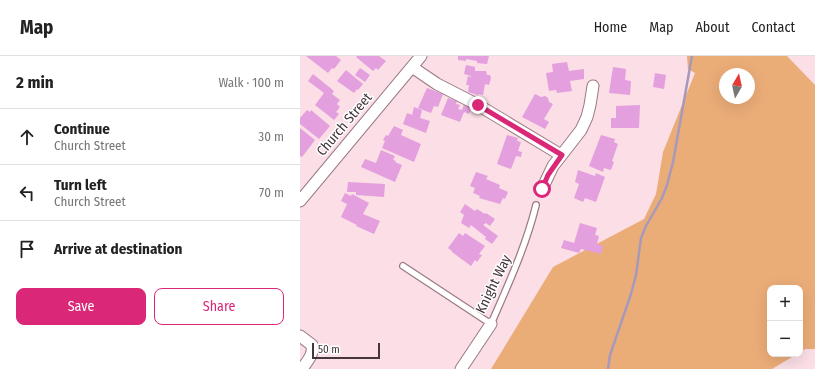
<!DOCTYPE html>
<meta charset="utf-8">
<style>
:root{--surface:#fff;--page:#f2f2f2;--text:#222;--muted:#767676;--line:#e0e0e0;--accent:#db2777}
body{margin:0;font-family:"Fira Sans Condensed",sans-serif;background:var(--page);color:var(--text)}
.controls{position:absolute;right:12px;bottom:12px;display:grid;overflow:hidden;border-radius:8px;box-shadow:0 4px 16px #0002}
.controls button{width:36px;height:36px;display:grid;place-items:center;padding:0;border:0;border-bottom:1px solid var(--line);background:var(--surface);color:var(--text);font:20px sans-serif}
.compass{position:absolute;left:419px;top:12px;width:36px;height:36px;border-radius:50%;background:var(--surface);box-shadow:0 4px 16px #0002;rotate:9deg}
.scale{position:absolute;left:12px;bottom:10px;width:68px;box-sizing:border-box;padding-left:4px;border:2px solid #44363a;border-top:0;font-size:11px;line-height:14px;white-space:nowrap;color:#44363a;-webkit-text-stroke:3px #fff;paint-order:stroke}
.stop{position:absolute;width:12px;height:12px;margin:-9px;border:3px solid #db2777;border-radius:50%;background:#fff}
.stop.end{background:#db2777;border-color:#fff;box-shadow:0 1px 4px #0008}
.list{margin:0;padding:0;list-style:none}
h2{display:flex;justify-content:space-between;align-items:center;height:52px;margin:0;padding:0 16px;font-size:17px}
h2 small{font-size:13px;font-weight:400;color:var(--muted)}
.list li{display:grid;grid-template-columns:26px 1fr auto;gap:12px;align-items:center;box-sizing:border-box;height:56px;padding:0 16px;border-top:1px solid var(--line)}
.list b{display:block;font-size:15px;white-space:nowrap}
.list p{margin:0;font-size:13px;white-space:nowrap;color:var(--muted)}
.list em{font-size:13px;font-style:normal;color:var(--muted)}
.actions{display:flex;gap:8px;padding:12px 16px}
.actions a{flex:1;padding:9px 0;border:1px solid var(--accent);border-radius:8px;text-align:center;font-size:14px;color:var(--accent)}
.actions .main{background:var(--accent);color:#fff}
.icon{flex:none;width:22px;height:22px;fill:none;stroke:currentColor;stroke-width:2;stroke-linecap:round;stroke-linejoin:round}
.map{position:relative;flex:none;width:515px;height:313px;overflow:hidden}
header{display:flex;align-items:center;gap:24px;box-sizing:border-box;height:56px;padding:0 20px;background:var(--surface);border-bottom:1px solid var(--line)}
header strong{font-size:19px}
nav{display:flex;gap:22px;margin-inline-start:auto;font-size:14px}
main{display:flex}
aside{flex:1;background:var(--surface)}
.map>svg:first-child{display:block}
.green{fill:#ebad78;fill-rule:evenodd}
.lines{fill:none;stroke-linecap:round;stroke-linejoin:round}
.stream{stroke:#a799bc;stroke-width:2.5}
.building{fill:#e39fde}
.service-casing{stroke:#9b7b84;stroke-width:8}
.minor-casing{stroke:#9b7b84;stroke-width:13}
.service{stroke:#fff;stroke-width:5.5}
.minor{stroke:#fff;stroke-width:11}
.route{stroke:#db2777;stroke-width:5}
.labels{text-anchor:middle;stroke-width:3;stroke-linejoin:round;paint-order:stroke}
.street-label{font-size:14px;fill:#44363a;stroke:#fff}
</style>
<header>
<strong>Map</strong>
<nav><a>Home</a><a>Map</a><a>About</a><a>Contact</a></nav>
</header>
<main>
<aside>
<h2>2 min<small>Walk · 100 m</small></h2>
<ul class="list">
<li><svg class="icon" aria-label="ahead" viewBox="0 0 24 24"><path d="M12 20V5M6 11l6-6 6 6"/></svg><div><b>Continue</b><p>Church Street</p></div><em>30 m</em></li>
<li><svg class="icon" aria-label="left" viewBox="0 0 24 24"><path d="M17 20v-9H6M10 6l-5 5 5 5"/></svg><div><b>Turn left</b><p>Church Street</p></div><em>70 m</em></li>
<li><svg class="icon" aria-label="arrive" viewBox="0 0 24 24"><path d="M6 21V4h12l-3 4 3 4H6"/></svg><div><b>Arrive at destination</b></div></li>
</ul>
<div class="actions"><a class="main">Save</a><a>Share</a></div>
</aside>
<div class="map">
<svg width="515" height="313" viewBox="0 0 515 313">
<rect width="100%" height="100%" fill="#fbdee6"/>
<path class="green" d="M 387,0 L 487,0 L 515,29 L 515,293 L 505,293 L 500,297 L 500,232 L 470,232 L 470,298 L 497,298 L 472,313 L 191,313 L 253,211 L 344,163 L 356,138 L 363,96 L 395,17 L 388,13 ZM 425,18 L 449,18 L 449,42 L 425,42 Z"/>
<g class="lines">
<polyline class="stream" points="308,313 310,299 331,238 336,219 341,182 346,170 362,142 367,129 373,106 392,0"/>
</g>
<g class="building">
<polygon points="6,0 36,0 41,4 34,13 32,12 28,17"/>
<polygon points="57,0 79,0 86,5 78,14 76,12 73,15 56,1"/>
<polygon points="158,0 189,0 187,8 177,7 177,5 166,3 166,5 158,4"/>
<polygon points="267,6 269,15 284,13 284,23 270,25 272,35 257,37 256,34 249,35 246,17 253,16 252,8"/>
<polygon points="166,9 175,11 175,15 186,15 187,19 190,19 191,22 189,29 185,28 183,39 178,38 178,39 168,36 169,29 166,29 168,20 171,21 171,20 164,18"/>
<polygon points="313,11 326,13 325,24 331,25 330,39 309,37"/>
<polygon points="60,12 70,19 65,26 55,19"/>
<polygon points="46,14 63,28 58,34 57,33 54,37 37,25"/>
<polygon points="355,17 366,19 364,33 353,31"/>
<polygon points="13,18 34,35 32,38 40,44 37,48 40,51 36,56 39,58 34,64 15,49 24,37 8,25"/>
<polygon points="127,32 143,38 138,51 134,50 131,57 118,52"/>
<polygon points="235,38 241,41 245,40 248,42 249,46 253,48 244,63 249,66 245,73 222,61"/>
<polygon points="148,42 157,45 156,48 160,49 158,53 162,54 164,48 172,51 169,58 164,56 160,66 141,59"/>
<polygon points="340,49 339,72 311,72 311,62 316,62 316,50"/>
<polygon points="114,51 122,54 120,62 130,65 126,77 103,68 107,57 112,59"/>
<polygon points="7,54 10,56 11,54 30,70 19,83 0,68 0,62"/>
<polygon points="94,70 103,74 101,79 121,88 114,106 82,92 85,85 83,84 86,79 88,80"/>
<polygon points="0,72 15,84 2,101 0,100"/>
<polygon points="207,79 218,82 217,85 221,86 218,95 222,96 221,101 216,100 211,113 197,108"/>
<polygon points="301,79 315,83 314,86 318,88 312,105 314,106 311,114 304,112 303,116 289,110"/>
<polygon points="81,94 95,100 93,104 96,105 95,106 102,109 95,126 61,111 65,103 76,107"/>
<polygon points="278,114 295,120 296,117 305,121 296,146 285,142 283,146 274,142 279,128 275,126"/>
<polygon points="176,116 188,120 186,123 200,129 199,132 208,136 205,143 203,142 200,148 179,142 180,140 173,137 175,132 170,130"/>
<polygon points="48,126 85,128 84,141 56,139 56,136 47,136"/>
<polygon points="45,137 51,140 52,138 69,147 63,158 80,165 74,178 56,170 57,169 41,161 47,148 41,145"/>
<polygon points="165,148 175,155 177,153 185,158 186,157 195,163 190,170 186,167 183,169 198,180 192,188 185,183 186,181 171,169 169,172 161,167 164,159 160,156"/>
<polygon points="280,167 297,172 295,179 299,180 297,188 303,190 301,198 281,193 279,197 261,192 264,184 274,187"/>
<polygon points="159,177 163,180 165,177 185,190 179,198 182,199 177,206 175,204 171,210 152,196 152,195 148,192"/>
</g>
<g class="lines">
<defs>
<path id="service" d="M 103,210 L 191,268 C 208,229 226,190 236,149"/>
<g id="minor">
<polyline points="112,11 137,28 178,49 261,99"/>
<polyline points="242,133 253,110 281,74 287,61 290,49 293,30"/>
<polyline points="0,145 121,0"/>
<path d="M 0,280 L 12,289 C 14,299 7,305 2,313"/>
<polyline points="161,313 191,268"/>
</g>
</defs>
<use href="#service" class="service-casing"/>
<use href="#minor" class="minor-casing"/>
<use href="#service" class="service"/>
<use href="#minor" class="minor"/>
</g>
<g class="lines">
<polyline class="route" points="178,49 262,99 248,119 242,133"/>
</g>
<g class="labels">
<g class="street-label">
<text transform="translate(44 68) rotate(-50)" y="5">Church Street</text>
<text transform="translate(193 228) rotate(-64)" y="5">Knight Way</text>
</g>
</g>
</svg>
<div class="controls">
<button>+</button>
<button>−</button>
</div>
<svg class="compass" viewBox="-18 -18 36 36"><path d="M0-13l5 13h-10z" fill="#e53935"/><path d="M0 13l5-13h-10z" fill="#767676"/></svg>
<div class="scale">50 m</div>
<div class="stop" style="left:242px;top:133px"></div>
<div class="stop end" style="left:178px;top:49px"></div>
</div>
</main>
